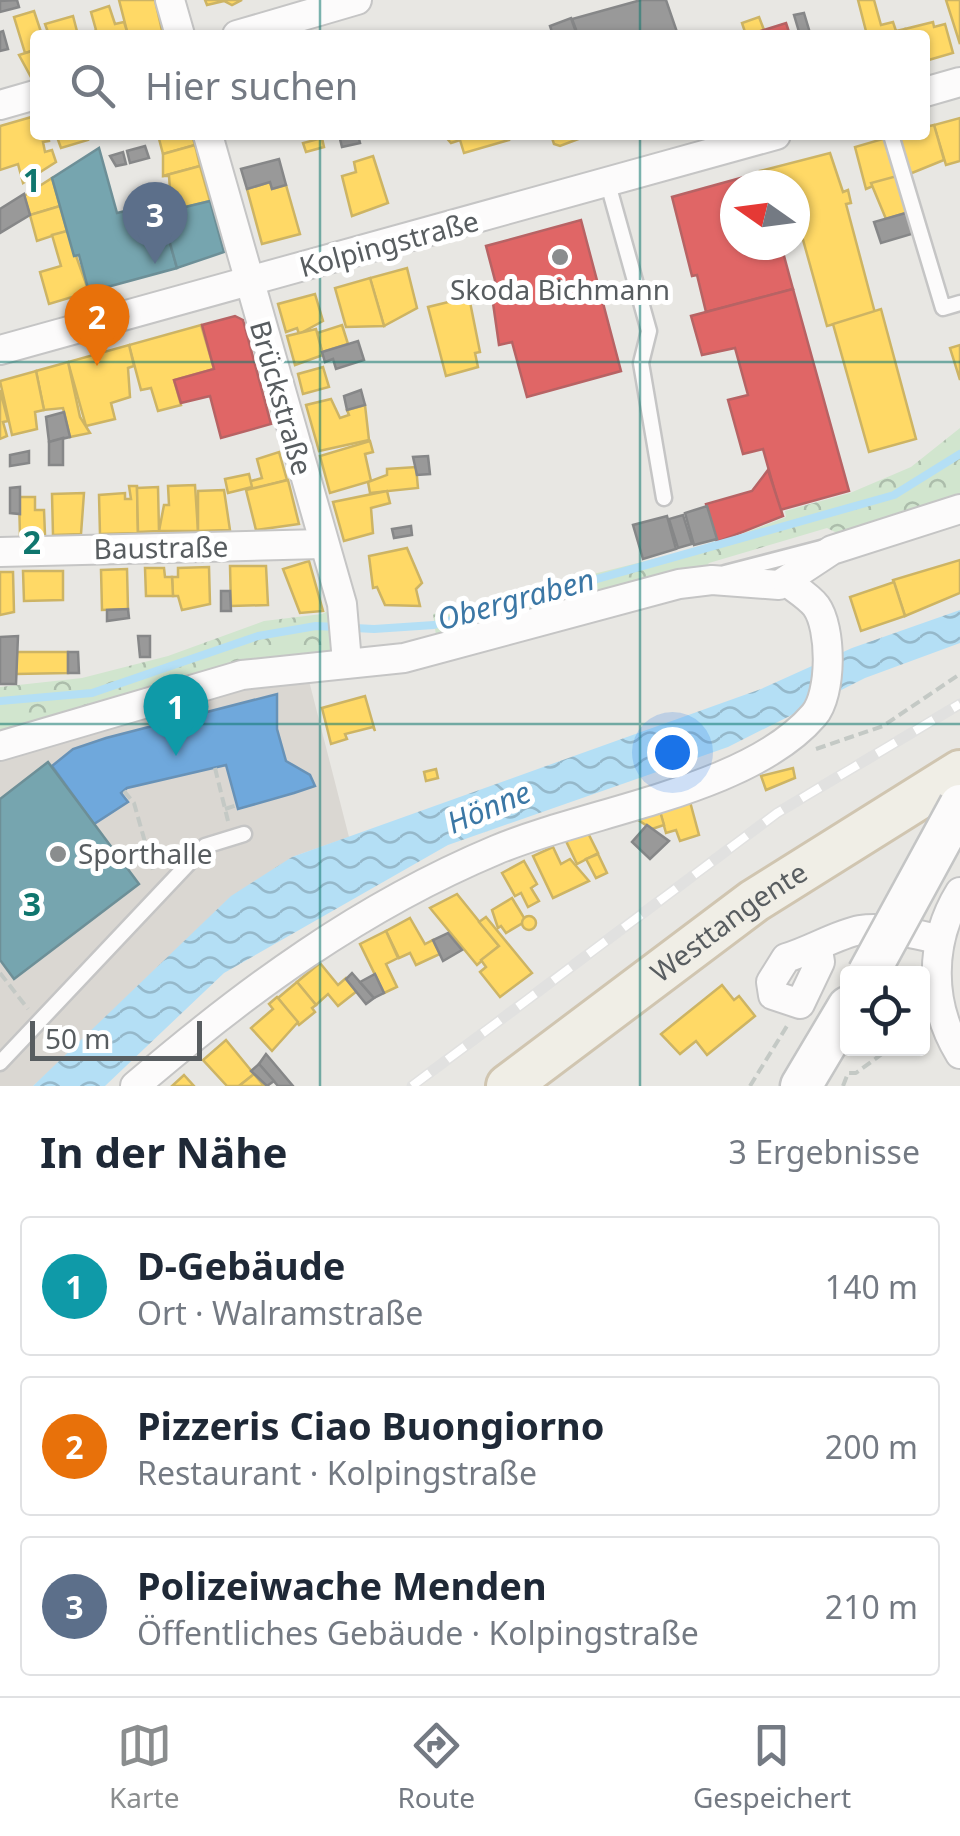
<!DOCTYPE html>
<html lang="de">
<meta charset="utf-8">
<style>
:root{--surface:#fff;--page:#f6f6f7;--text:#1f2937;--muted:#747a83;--line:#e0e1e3;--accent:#8a8d8e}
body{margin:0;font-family:"Noto Sans",sans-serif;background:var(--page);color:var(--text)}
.controls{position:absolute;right:30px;bottom:30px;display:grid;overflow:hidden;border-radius:10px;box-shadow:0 2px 8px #0004}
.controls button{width:90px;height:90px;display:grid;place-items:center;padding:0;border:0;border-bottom:2px solid var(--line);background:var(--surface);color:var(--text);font:50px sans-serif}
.compass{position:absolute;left:720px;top:170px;width:90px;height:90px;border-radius:50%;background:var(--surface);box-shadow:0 2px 8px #0004;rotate:284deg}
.scale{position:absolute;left:30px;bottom:25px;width:172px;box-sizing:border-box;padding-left:10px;border:5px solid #585d60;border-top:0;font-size:28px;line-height:35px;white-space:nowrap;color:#585d60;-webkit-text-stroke:8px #fff;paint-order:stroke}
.you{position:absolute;left:672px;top:752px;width:35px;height:35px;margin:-25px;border:8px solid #fff;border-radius:50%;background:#1a73e8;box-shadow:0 0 0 15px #1a73e833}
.badge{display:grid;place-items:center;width:65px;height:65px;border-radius:50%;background:var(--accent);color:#fff;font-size:32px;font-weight:700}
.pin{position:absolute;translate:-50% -82px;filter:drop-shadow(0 2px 5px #0008)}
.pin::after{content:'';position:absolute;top:52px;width:35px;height:30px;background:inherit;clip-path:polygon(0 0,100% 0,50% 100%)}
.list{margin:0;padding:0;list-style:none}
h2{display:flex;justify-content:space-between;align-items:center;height:130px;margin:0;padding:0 40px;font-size:42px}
h2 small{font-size:32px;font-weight:400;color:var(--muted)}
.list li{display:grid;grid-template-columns:65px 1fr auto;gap:30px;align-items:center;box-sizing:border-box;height:140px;margin:0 20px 20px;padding:0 20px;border:2px solid var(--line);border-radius:10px}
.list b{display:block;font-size:38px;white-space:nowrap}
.list p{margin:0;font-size:32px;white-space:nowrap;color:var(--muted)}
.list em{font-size:32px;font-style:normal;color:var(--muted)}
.icon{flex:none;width:55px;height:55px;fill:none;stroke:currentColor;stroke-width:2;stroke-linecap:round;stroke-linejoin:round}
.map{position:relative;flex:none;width:960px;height:1086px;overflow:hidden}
.search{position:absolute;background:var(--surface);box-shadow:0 2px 8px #0004;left:30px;right:30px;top:30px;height:110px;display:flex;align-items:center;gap:25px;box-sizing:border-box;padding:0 35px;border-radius:10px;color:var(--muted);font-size:38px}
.sheet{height:610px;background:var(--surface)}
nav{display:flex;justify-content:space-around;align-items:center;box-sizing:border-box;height:140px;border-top:2px solid var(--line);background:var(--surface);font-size:28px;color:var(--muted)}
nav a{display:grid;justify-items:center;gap:5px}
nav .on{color:var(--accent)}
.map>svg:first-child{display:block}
.education{fill:#dad7d2}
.forest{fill:url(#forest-crowns)}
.water{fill:url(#water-waves)}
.homes{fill:#ffd966;stroke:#cdb464;stroke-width:2.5}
.shops{fill:#e06666;stroke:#b76364;stroke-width:2.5}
.schools{fill:#6fa8dc;stroke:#6892b7;stroke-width:2.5}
.public{fill:#76a5af;stroke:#6d8f97;stroke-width:2.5}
.industry{fill:#999;stroke:#868788;stroke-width:2.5}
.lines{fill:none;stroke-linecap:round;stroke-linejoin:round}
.stream{stroke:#b4dff5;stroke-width:8}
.lane-casing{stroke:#c5c5c5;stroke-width:19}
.street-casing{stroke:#c5c5c5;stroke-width:32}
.secondary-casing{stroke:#c4c5c5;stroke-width:45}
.primary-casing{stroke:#d0c5b0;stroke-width:48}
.path{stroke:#c4c9c5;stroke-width:4;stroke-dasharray:10 5;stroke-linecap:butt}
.lane{stroke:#fcfbfb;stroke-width:14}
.street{stroke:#fcfbfb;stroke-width:28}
.secondary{stroke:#fcfbfb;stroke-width:40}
.primary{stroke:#f0eee6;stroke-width:42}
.rail-casing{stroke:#e1e1e0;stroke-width:11}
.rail{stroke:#fff;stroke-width:8;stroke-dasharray:22;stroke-linecap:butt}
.secondary-bridge-casing{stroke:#c4c5c5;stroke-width:45;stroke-linecap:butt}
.secondary-bridge{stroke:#fcfbfb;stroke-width:40}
.grid{fill:none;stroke:#0f766e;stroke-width:2.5;stroke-opacity:0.55}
.poi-dot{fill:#8a8d8e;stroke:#fff;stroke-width:4}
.labels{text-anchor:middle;stroke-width:10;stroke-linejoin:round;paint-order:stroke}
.street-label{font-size:28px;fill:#585d60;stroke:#fff}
.poi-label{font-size:28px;fill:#585d60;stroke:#fff}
.water-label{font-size:30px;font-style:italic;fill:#3b77a5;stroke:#fff}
.grid-label{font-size:32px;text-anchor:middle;font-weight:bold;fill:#0f766e;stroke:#fff;stroke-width:10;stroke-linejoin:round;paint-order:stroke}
</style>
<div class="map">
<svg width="960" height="1086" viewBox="0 0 960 1086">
<defs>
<pattern id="forest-crowns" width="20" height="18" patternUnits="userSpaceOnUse" patternTransform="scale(2.5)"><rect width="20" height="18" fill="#d1e5ce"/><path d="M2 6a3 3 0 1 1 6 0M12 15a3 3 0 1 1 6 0" fill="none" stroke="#acbdab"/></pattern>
<pattern id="water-waves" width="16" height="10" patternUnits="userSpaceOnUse" patternTransform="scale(2.5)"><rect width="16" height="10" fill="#b4dff5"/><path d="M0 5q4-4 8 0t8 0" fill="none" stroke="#95b8ca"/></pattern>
</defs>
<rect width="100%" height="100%" fill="#e8e7e3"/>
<polygon class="education" points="307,673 349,837 292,857 33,1086 0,1086 0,754"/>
<g class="forest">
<polygon points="960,428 960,507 855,542 827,528 709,563 697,579 438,650 433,614 718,543 786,517 785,511 850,493 911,467"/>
<polygon points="342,604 347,662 0,746 0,687 82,678 168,656 264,621 322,614"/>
</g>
<polygon class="water" points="960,610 960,643 865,678 728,747 448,845 224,973 105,1086 33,1086 231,896 292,857 761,689 852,648"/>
<g class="homes">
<polygon points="119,0 155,0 163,35 128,35"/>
<polygon points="205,0 242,0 232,5 224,1 207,5"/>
<polygon points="858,0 874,0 881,25 893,22 896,31 905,29 907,35 867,35"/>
<polygon points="946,0 960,0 960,44"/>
<polygon points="109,6 115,24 124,22 128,35 88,35 96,30 91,12"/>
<polygon points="34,11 42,35 35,35 35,50 25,53 14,17"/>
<polygon points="73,16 78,35 88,35 49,35 45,24"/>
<polygon points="759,17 764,30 746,35 742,23"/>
<polygon points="933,22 934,27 945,24 953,53 925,61 925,35 907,35 905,29"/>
<polygon points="35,50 35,78 32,79 19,55"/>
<polygon points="35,116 35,135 48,135 49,141 43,142 45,152 52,150 56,162 23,183 18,164 0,170 0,126"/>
<polygon points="960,118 960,161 946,165 934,125"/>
<polygon points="934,125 944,160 907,175 896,135 925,135 925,127"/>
<polygon points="48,135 87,135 88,140 61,148 57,137 49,139"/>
<polygon points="158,135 192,135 195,145 163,154"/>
<polygon points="444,135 508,135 509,140 464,153 460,140 451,143"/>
<polygon points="551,135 589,135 560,146 554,144"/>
<polygon points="322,138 324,147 306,152 303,143"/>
<polygon points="886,138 897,176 866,189 855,147"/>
<polygon points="195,145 200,166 163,176 163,154"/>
<polygon points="830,153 843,192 848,190 851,203 846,204 875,313 827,326 795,211 795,185 764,185 760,171"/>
<polygon points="373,156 388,203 352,216 342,176 356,172 354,162"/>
<polygon points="200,166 210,201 178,209 176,202 171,203 169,176 163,176"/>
<polygon points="897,176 909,212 886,219 871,183"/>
<polygon points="52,178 60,206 30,215 24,196"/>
<polygon points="270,182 272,189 286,185 300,234 262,244 247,189"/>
<polygon points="60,206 67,231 37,241 30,215"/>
<polygon points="67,231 89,292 49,304 40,272 61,266 52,235"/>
<polygon points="407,268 417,308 384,326 370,278"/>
<polygon points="370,278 384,326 346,327 335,288"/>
<polygon points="315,294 323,321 299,334 297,328 286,332 278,304"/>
<polygon points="469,297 480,352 475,353 478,367 446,376 428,307"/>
<polygon points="881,309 916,439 869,452 833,324"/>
<polygon points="201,325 214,369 174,380 181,405 158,411 151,388 141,390 129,345"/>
<polygon points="342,325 348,344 322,352 317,333"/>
<polygon points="316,329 323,355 295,365 287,336"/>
<polygon points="129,345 134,366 128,368 130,397 111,403 115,419 86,426 68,362"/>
<polygon points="960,345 960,380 950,348"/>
<polygon points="68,362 80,417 90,433 70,437 63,408 44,410 36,371"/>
<polygon points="323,367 329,387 303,394 298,374"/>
<polygon points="36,371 44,410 35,412 37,429 12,435 0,381"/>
<polygon points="0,390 8,421 3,422 7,436 0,439"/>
<polygon points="331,399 340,418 349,415 347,410 365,405 369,440 319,451 306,405"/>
<polygon points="370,441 373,452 365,454 371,481 330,493 320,456"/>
<polygon points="279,452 287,480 249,490 251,481 262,478 257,459"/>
<polygon points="416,467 418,488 370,493 368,482 387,475 387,469"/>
<polygon points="249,474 252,487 228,493 225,479"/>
<polygon points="288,480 299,524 256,530 246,490"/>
<polygon points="195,485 198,531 159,531 164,505 169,505 168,486"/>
<polygon points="129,486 137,486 138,533 100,534 99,495 125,493 125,499 131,499"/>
<polygon points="158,487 159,531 138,532 137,488"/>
<polygon points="224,490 230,530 198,531 198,491"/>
<polygon points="387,491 390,503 371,508 373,533 344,541 333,502"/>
<polygon points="84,493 81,534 53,535 52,494"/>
<polygon points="19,497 35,497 35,510 44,510 45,535 20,536"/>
<polygon points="407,548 422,583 416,589 420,606 385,605 377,587 373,588 369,556"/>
<polygon points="960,560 960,593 905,616 893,580"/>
<polygon points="309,561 323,611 300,613 283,569"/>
<polygon points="230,566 266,566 268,605 231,606"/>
<polygon points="209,567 210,604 182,610 178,596 173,596 172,577 178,577 178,568"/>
<polygon points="145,568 164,568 165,577 172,577 173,596 146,596"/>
<polygon points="127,569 128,609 102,610 101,570"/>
<polygon points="23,571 63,571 63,600 24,601"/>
<polygon points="0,572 13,572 14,612 0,615"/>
<polygon points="894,582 905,616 861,631 850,597"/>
<polygon points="17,652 68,652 68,673 16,674"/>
<polygon points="365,696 375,731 373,727 345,734 347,739 331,744 322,708"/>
<polygon points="793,768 795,778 766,790 761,776"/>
<polygon points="436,769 438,778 426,781 424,772"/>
<polygon points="689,798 699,835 680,841 676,830 666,833 659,808"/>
<polygon points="659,808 664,825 652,829 632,816"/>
<polygon points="587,831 598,853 577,864 566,841"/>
<polygon points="553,847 561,864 570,859 589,881 553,898 533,856"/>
<polygon points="598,854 607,873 596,878 586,859"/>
<polygon points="524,861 537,884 531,888 539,901 528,907 521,893 515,896 502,873"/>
<polygon points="457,894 499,946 477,965 430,908"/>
<polygon points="512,898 526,921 506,933 501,926 498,928 492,910"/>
<circle cx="529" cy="923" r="7"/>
<polygon points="486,917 532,973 500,997 480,972 486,967 481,960 499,946 479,922"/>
<polygon points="410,918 425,944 433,940 440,954 416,965 410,953 399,958 386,931"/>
<polygon points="386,931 398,958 386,964 397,987 384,993 360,944"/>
<polygon points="320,963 338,985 346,978 357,991 338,1006 328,994 316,1005 297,982"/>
<polygon points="297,982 316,1005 312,1008 315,1012 299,1025 278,998"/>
<polygon points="722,985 734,1000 739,996 755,1016 707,1055 696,1041 680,1054 661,1034"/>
<polygon points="277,997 298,1022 272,1051 251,1028 273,1009 269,1004"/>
<polygon points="226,1040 254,1074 239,1086 227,1086 203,1060"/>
<polygon points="254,1074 264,1086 239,1086"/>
<polygon points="184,1075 194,1086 172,1086"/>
</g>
<g class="shops">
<polygon points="786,23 790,35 750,35 764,30"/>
<polygon points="751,175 753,185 735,185 735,245 781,245 793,289 706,312 697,275 692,276 672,197"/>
<polygon points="581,220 621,371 527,397 512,342 499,345 491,289 497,288 486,246"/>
<polygon points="793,289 849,491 780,510 763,449 743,454 728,400 748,395 735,348 702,355 691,316"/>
<polygon points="235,316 243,320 271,424 221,438 210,396 181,403 174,380 214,369 202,325"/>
<polygon points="768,470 783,516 717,542 706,504 752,491"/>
</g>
<polygon class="schools" points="277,694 277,729 286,761 310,775 315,786 294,793 238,809 226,765 127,788 121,793 128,802 94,824 52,766 73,749 106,738"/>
<g class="public">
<polygon points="99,148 117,213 138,208 142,222 155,219 162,233 167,232 177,268 89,292 79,255 74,256 52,178"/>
<polygon points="210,201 224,252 177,268 166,229 182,225 177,209"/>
<polygon points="48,762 139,884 14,979 0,960 0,799"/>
</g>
<g class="industry">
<polygon points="17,0 19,7 0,12 0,1"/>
<polygon points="641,0 666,0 678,35 578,35 572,19"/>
<polygon points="804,13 810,33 800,35 794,15"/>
<polygon points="571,18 577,35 553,35 550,26"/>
<polygon points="3,31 8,49 0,51 0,32"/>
<polygon points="339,135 358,135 360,143 342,147"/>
<polygon points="145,146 149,158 130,163 127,151"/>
<polygon points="123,152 126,164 116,166 110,156"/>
<polygon points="279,159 286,185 272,189 270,182 247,189 241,169"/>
<polygon points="24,194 30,215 0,233 0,209"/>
<polygon points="909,212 915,233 881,243 874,222"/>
<polygon points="358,341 364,360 336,369 333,359 325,362 322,352"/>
<polygon points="361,390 365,405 347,410 344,396"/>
<polygon points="64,412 70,437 49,442 46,417"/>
<polygon points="63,438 63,465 49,465 49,442"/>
<polygon points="29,451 29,463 10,466 10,455"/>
<polygon points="428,456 430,474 417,475 413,457"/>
<polygon points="20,487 20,514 10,513 10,488"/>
<polygon points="707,506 717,539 694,545 685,513"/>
<polygon points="683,515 692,544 678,548 669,519"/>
<polygon points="667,516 676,549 643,559 633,525"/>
<polygon points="411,526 412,535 394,538 392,529"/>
<polygon points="221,591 230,591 231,611 221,611"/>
<polygon points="128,609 129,618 107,621 107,610"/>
<polygon points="18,636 16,684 0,684 0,637"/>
<polygon points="138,636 150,636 150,657 140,657"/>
<polygon points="68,652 78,652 79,673 68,673"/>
<polygon points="647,825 669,841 650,859 632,842"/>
<polygon points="448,933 462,950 443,961 433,940"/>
<polygon points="352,973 374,998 366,1004 346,979"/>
<polygon points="375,974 384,993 374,998 360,982"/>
<polygon points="266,1054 293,1086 278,1086 259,1064"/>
<polygon points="259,1064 274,1081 267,1086 251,1071"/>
</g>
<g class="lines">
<polyline class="stream" points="0,701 92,693 258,636 316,626 374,629 434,625 894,495 960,454"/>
<defs>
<g id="lane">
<polyline points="891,135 943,308 960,303"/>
<polyline points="608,184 649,331 641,363 664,498"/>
<polyline points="725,573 825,547"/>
<polyline points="0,1063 205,846 244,834"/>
</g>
<g id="street">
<polyline points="170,0 180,35"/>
<polyline points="237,35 357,0"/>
<polyline points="925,92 960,82"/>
<polyline points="0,105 35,95"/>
<polyline points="208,135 342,604 347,662"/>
<polyline points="0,350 776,135"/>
<polyline points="0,552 322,544"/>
<polyline points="0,746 242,675 404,658 679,584 712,580 779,585 832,550 960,509"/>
<path d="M 960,892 C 929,942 929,1004 960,1054"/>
<path d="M 818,950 L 820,962 L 800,1004 L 773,995 L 771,982 L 786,958 C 810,951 838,934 860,930 C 884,926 914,934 938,939"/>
<path d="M 135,1086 C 246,991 360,907 496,850 C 588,811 749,791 814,715 C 832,694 832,628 816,606 C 809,597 796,589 787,582"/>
</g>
<polyline id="secondary" points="801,1086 848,1007"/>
<g id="primary">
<path id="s1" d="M 508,1086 L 754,901 L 960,772"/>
</g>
</defs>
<use href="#lane" class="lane-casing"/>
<use href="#street" class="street-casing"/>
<use href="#secondary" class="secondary-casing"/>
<use href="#primary" class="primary-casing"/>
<g class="path">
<polyline points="816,749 883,726 960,674"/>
<polyline points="215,768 228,821"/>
<polyline points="124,791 134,803 154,874"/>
<polyline points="225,809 237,805"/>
<polyline points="0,973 28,1009"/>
<polyline points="750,1086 787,1026"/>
<polyline points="843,1086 848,1073 856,1073 890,1048"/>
</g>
<use href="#lane" class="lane"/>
<use href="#street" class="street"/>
<use href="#secondary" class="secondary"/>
<use href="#primary" class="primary"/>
<defs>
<polyline id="rail" points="412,1086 777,813 960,704"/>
</defs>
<use href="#rail" class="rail-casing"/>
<use href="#rail" class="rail"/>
<defs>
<polyline id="secondary-bridge" points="868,974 960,805"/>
</defs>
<use href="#secondary-bridge" class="secondary-bridge-casing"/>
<use href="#secondary-bridge" class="secondary-bridge"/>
</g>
<path class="grid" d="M 320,0 L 320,35M 640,0 L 640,35M 320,135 L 320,1086M 640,135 L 640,1086M 0,362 L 960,362M 0,724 L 960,724"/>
<g class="poi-dot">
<circle cx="560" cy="257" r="10"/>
<circle cx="58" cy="854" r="10"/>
</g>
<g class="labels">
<g class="street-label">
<text transform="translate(389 244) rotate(-15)" y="10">Kolpingstraße</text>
<text transform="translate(281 398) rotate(74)" y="10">Brückstraße</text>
<text transform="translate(161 548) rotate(-1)" y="10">Baustraße</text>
<text dy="10" stroke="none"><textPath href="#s1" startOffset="275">Westtangente</textPath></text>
</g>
<g class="poi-label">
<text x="560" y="300">Skoda Bichmann</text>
<text x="78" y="864" text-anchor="start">Sporthalle</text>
</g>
<g class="water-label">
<text transform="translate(516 600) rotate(-15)" y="10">Obergraben</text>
<text transform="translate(489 808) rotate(-23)" y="10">Hönne</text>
</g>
</g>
<g class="grid-label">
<text x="32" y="192">1</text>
<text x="32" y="554">2</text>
<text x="32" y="916">3</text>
</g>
</svg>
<div class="controls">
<button><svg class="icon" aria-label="locate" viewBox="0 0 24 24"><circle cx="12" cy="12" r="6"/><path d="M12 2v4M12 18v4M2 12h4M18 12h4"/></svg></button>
</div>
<svg class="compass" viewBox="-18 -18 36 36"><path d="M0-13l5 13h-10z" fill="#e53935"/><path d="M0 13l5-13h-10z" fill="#747a83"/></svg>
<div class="scale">50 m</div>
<div class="you"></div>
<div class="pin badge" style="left:176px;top:756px;background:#0f9aa8">1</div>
<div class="pin badge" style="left:97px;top:366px;background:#e8710a">2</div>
<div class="pin badge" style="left:155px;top:264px;background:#5c6f8a">3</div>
<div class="search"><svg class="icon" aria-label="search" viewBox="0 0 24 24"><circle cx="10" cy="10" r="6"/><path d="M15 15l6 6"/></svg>Hier suchen</div>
</div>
<section class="sheet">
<h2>In der Nähe<small>3 Ergebnisse</small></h2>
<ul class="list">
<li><span class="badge" style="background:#0f9aa8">1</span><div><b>D-Gebäude</b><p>Ort · Walramstraße</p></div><em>140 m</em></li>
<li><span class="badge" style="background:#e8710a">2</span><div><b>Pizzeris Ciao Buongiorno</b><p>Restaurant · Kolpingstraße</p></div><em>200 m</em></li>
<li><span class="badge" style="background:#5c6f8a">3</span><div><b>Polizeiwache Menden</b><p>Öffentliches Gebäude · Kolpingstraße</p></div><em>210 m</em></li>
</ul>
</section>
<nav>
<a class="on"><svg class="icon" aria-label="map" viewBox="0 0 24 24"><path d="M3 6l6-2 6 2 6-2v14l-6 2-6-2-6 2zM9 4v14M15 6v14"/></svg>Karte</a>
<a><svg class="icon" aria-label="directions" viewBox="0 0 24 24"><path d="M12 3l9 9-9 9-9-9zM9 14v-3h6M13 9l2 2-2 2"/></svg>Route</a>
<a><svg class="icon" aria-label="saved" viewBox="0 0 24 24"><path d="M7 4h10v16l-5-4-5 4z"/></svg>Gespeichert</a>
</nav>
